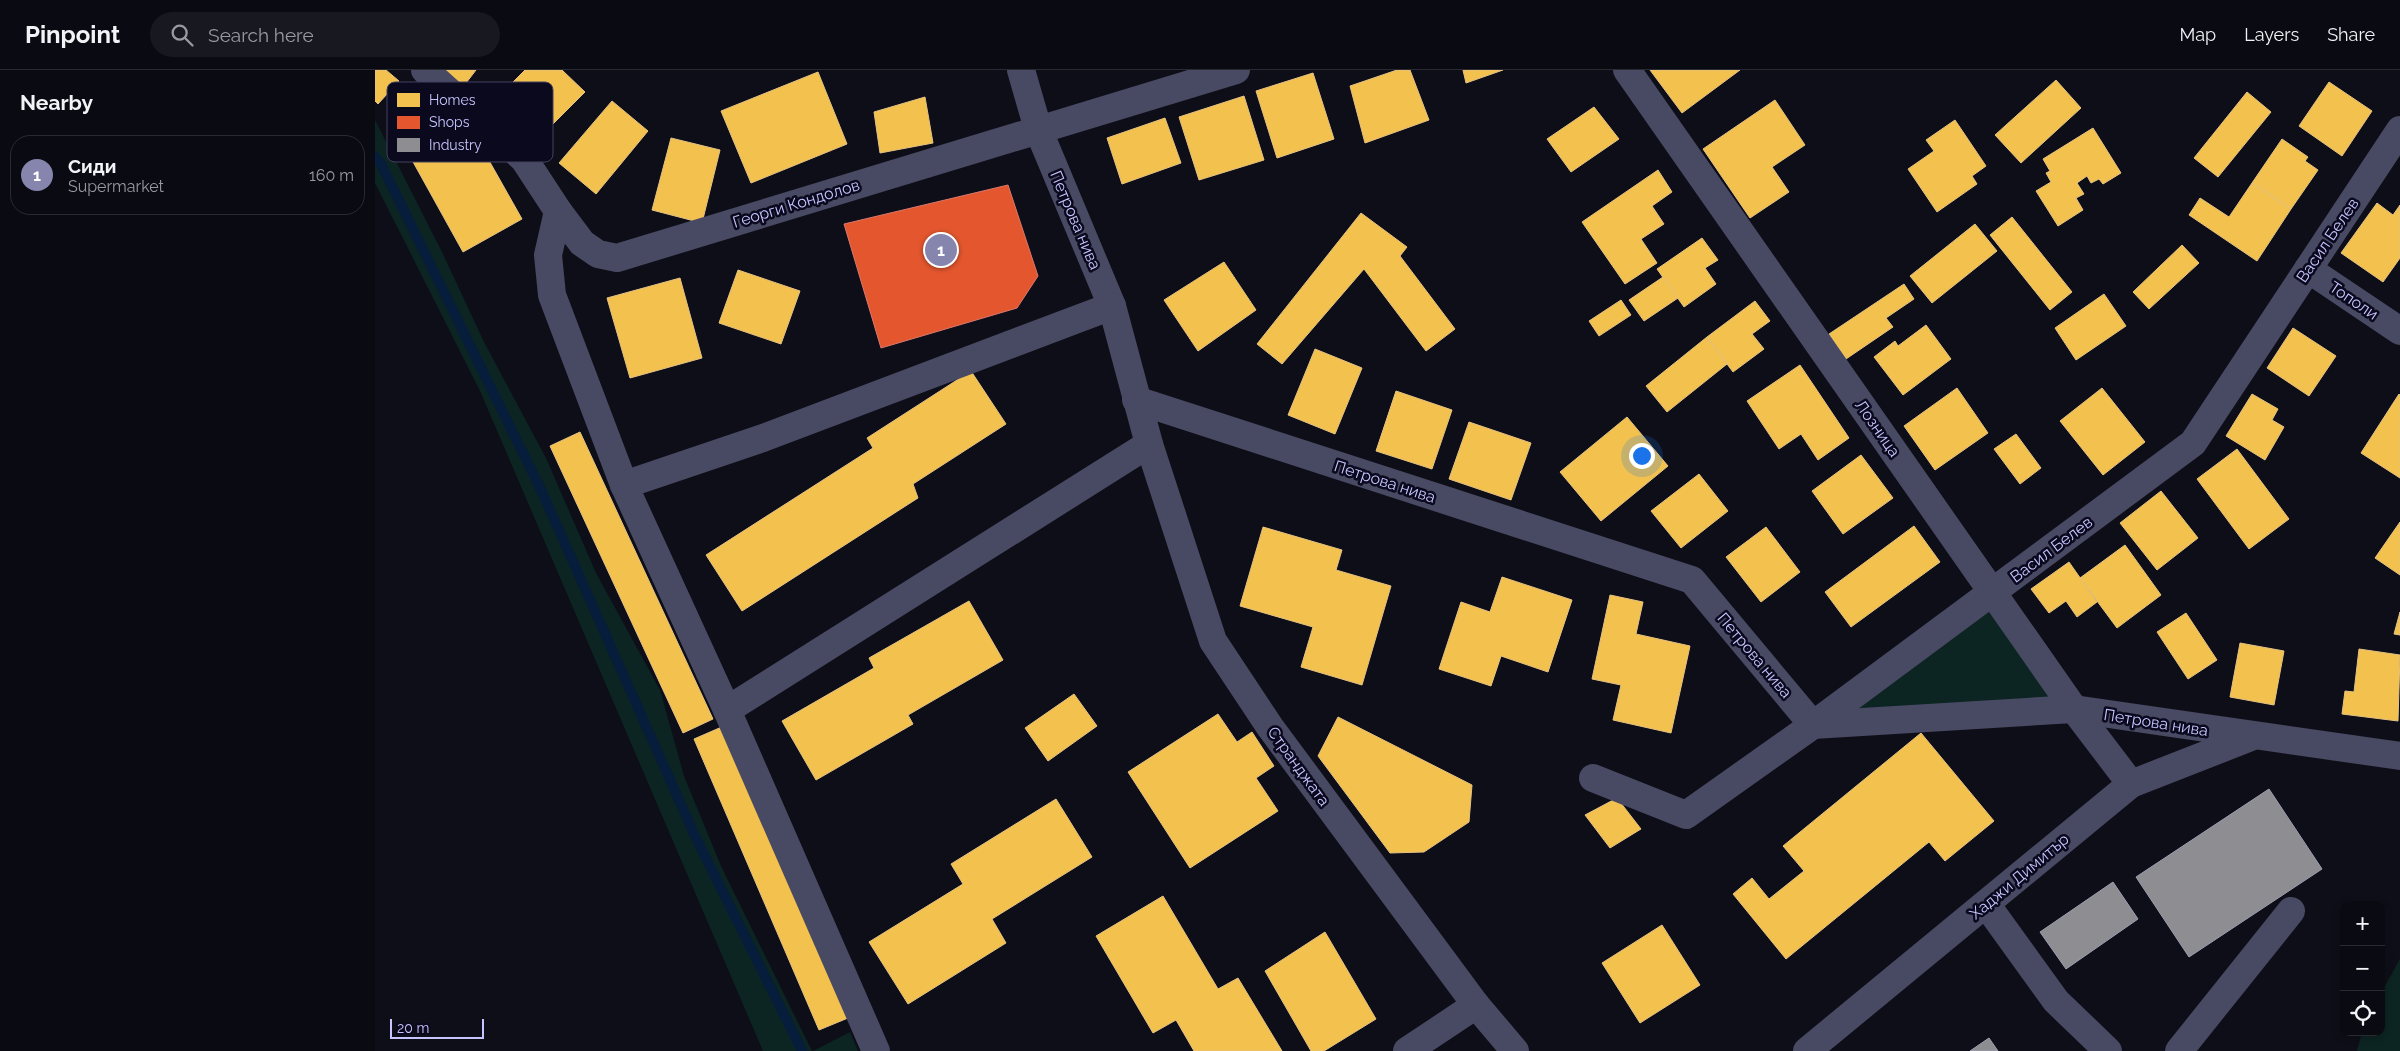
<!DOCTYPE html>
<meta charset="utf-8">
<style>
:root{--surface:#0a0a12;--page:#181820;--text:#f1f3f6;--muted:#999a9f;--line:#2a2b32;--accent:#8685ae}
body{margin:0;font-family:Raleway,sans-serif;background:var(--page);color:var(--text)}
.controls{position:absolute;right:15px;bottom:15px;display:grid;overflow:hidden;border-radius:10px;box-shadow:0 2px 8px #0003}
.controls button{width:45px;height:45px;display:grid;place-items:center;padding:0;border:0;border-bottom:1px solid var(--line);background:var(--surface);color:var(--text);font:25px sans-serif}
.scale{position:absolute;left:15px;bottom:12px;width:94px;box-sizing:border-box;padding-left:5px;border:2px solid #c7c5ff;border-top:0;font-size:14px;line-height:18px;white-space:nowrap;color:#c7c5ff;-webkit-text-stroke:4px #0b091d;paint-order:stroke}
.you{position:absolute;left:1266px;top:385px;width:18px;height:18px;margin:-12px;border:4px solid #fff;border-radius:50%;background:#1a73e8;box-shadow:0 0 0 8px #1a73e833}
.badge{display:grid;place-items:center;width:32px;height:32px;border-radius:50%;background:var(--accent);color:#fff;font-size:16px;font-weight:700}
.pin{position:absolute;translate:-50% -50%;border:2px solid #fff;box-shadow:0 1px 5px #0006}
.list{margin:0;padding:0;list-style:none}
h2{display:flex;justify-content:space-between;align-items:center;height:65px;margin:0;padding:0 20px;font-size:21px}
h2 small{font-size:16px;font-weight:400;color:var(--muted)}
.list li{display:grid;grid-template-columns:32px 1fr auto;gap:15px;align-items:center;box-sizing:border-box;height:80px;margin:0 10px 10px;padding:0 10px;border:1px solid var(--line);border-radius:20px}
.list b{display:block;font-size:19px;white-space:nowrap}
.list p{margin:0;font-size:16px;white-space:nowrap;color:var(--muted)}
.list em{font-size:16px;font-style:normal;color:var(--muted)}
.icon{flex:none;width:28px;height:28px;fill:none;stroke:currentColor;stroke-width:2;stroke-linecap:round;stroke-linejoin:round}
.map{position:relative;flex:none;width:2025px;height:981px;overflow:hidden}
header{display:flex;align-items:center;gap:30px;box-sizing:border-box;height:70px;padding:0 25px;background:var(--surface);border-bottom:1px solid var(--line)}
header strong{font-size:24px}
nav{display:flex;gap:28px;margin-inline-start:auto;font-size:18px}
.search{width:350px;height:45px;background:var(--page);display:flex;align-items:center;gap:12px;box-sizing:border-box;padding:0 18px;border-radius:28px;color:var(--muted);font-size:19px}
main{display:flex}
aside{flex:1;background:var(--surface)}
.map>svg:first-child{display:block}
.green{fill:#0c2422}
.homes{fill:#f2c14e;stroke:#e5c283}
.shops{fill:#e4572e;stroke:#db786d}
.industry{fill:#8d8d92;stroke:#9e9eb3}
.lines{fill:none;stroke-linecap:round;stroke-linejoin:round}
.stream{stroke:#061d3c;stroke-width:10}
.minor{stroke:#484962;stroke-width:28}
.labels{text-anchor:middle;stroke-width:5;stroke-linejoin:round;paint-order:stroke}
.street-label{font-size:16px;fill:#c7c5ff;stroke:#0b091d}
.key{fill:#0b091d;stroke:#434161;stroke-width:1}
.key-label{font-size:14px;fill:#c7c5ff}
</style>
<header>
<strong>Pinpoint</strong>
<div class="search"><svg class="icon" aria-label="search" viewBox="0 0 24 24"><circle cx="10" cy="10" r="6"/><path d="M15 15l6 6"/></svg>Search here</div>
<nav><a>Map</a><a>Layers</a><a>Share</a></nav>
</header>
<main>
<aside>
<h2>Nearby<small></small></h2>
<ul class="list">
<li><span class="badge">1</span><div><b>Сиди</b><p>Supermarket</p></div><em>160 m</em></li>
</ul>
</aside>
<div class="map">
<svg width="2025" height="981" viewBox="0 0 2025 981">
<rect width="100%" height="100%" fill="#0e0e18"/>
<g class="green">
<polygon points="0,50 68,184 109,272 171,388 221,503 285,620 309,706 346,796 437,981 388,981 105,321 0,113"/>
<polygon points="1618,522 1699,639 1438,655"/>
<polygon points="2025,889 2025,981 1982,981 1987,962 2006,962 2006,923"/>
<polygon points="475,962 483,981 438,981"/>
</g>
<g class="homes">
<polygon points="0,0 11,0 24,11 3,34 0,31"/>
<polygon points="67,0 101,0 88,17"/>
<polygon points="150,0 187,0 210,22 165,67 124,26"/>
<polygon points="1022,0 1035,0 1054,50 990,73 975,16"/>
<polygon points="1088,0 1128,0 1091,13"/>
<polygon points="1275,0 1365,0 1307,43"/>
<polygon points="443,2 472,74 376,113 346,41"/>
<polygon points="938,3 959,69 902,88 881,21"/>
<polygon points="1681,10 1706,38 1646,93 1620,65"/>
<polygon points="1954,12 1997,41 1967,86 1924,56"/>
<polygon points="1872,22 1896,42 1843,107 1819,88"/>
<polygon points="869,26 889,90 824,110 804,47"/>
<polygon points="550,27 558,73 505,83 499,42"/>
<polygon points="1400,30 1430,75 1397,97 1414,122 1375,148 1328,79"/>
<polygon points="237,31 273,61 221,124 184,93"/>
<polygon points="1219,37 1244,69 1196,102 1172,69"/>
<polygon points="90,48 147,149 88,182 32,81"/>
<polygon points="790,48 806,93 747,114 732,68"/>
<polygon points="1580,50 1611,96 1597,106 1602,114 1562,142 1533,99 1559,81 1551,70"/>
<polygon points="1718,58 1746,103 1728,114 1724,109 1716,113 1712,106 1702,113 1709,124 1701,128 1708,140 1683,156 1661,121 1676,112 1671,103 1675,101 1668,89"/>
<polygon points="296,68 345,80 327,153 277,140"/>
<polygon points="1907,69 1933,87 1930,91 1943,100 1916,139 1877,113"/>
<polygon points="1283,100 1297,122 1277,136 1289,154 1266,169 1282,193 1250,214 1207,152"/>
<polygon points="1877,113 1916,139 1882,191 1814,145 1825,128 1854,147"/>
<polygon points="2002,133 2018,145 2025,135 2025,188 2008,212 1966,183"/>
<polygon points="986,143 1032,177 1025,186 1080,259 1051,281 989,199 907,294 882,274"/>
<polygon points="1637,147 1697,222 1675,240 1615,165"/>
<polygon points="1600,154 1622,181 1557,233 1535,206"/>
<polygon points="1327,168 1343,190 1330,198 1341,214 1309,237 1282,199"/>
<polygon points="1807,175 1824,193 1774,239 1758,222"/>
<polygon points="849,192 881,240 823,281 789,230"/>
<polygon points="363,200 425,221 406,274 344,253"/>
<polygon points="1288,207 1303,228 1269,251 1254,230"/>
<polygon points="305,208 327,288 255,308 232,228"/>
<polygon points="1529,214 1539,229 1511,248 1518,257 1471,289 1454,264"/>
<polygon points="1729,224 1751,256 1701,290 1680,258"/>
<polygon points="1246,230 1256,245 1224,266 1214,251"/>
<polygon points="1380,231 1395,251 1377,264 1389,279 1358,302 1332,267"/>
<polygon points="1551,255 1576,289 1528,325 1499,287 1520,271 1523,276"/>
<polygon points="1918,258 1961,286 1934,326 1892,298"/>
<polygon points="1332,267 1352,294 1292,342 1271,316"/>
<polygon points="940,279 987,298 960,364 913,345"/>
<polygon points="1425,295 1474,368 1443,390 1426,364 1404,379 1372,331"/>
<polygon points="596,301 631,354 538,414 543,428 367,541 331,485 498,378 492,368"/>
<polygon points="1582,318 1613,363 1560,400 1529,356"/>
<polygon points="1727,318 1770,372 1728,405 1685,351"/>
<polygon points="1021,321 1077,340 1057,399 1001,381"/>
<polygon points="1877,324 1903,339 1897,350 1909,357 1890,390 1851,366"/>
<polygon points="2024,324 2025,325 2025,408 1986,383"/>
<polygon points="1252,347 1293,396 1226,451 1185,402"/>
<polygon points="1094,352 1156,373 1136,430 1074,409"/>
<polygon points="205,362 338,649 308,663 175,376"/>
<polygon points="1641,364 1666,398 1645,414 1619,379"/>
<polygon points="1862,379 1914,449 1874,479 1822,409"/>
<polygon points="1486,385 1518,428 1468,464 1437,421"/>
<polygon points="1324,404 1353,441 1306,478 1276,441"/>
<polygon points="1786,421 1823,468 1782,500 1745,453"/>
<polygon points="2025,452 2025,505 2000,488"/>
<polygon points="1539,456 1565,492 1476,557 1450,522"/>
<polygon points="888,457 967,480 961,500 1016,516 987,615 926,597 938,557 865,536"/>
<polygon points="1391,457 1425,502 1386,532 1351,487"/>
<polygon points="1750,475 1786,525 1742,558 1705,508"/>
<polygon points="1694,492 1722,532 1702,547 1691,531 1674,543 1656,519"/>
<polygon points="1127,507 1197,530 1173,602 1126,586 1116,616 1064,599 1086,532 1115,542"/>
<polygon points="1235,525 1268,532 1261,564 1315,576 1296,663 1238,650 1246,615 1217,609"/>
<polygon points="594,531 628,590 533,645 538,654 441,710 407,651 499,598 494,588"/>
<polygon points="2025,542 2025,565 2019,564"/>
<polygon points="1811,543 1842,590 1813,609 1782,562"/>
<polygon points="1865,573 1909,581 1899,635 1855,627"/>
<polygon points="1984,579 2025,585 2023,651 1967,644 1970,621 1979,622"/>
<polygon points="699,624 722,656 673,691 650,658"/>
<polygon points="843,644 862,672 877,662 899,696 881,708 903,741 815,798 753,702"/>
<polygon points="963,647 1097,715 1094,752 1049,782 1015,783 943,686"/>
<polygon points="349,656 473,948 444,960 319,669"/>
<polygon points="1546,663 1619,751 1570,791 1554,772 1411,889 1358,824 1377,808 1394,829 1429,801 1408,776"/>
<polygon points="1242,728 1266,759 1235,778 1210,745"/>
<polygon points="681,729 717,787 617,849 631,873 533,934 494,872 588,814 576,794"/>
<polygon points="788,826 843,919 863,908 907,981 819,981 801,950 778,963 721,866"/>
<polygon points="1287,855 1325,915 1265,953 1227,893"/>
<polygon points="950,862 1001,949 949,981 936,981 890,901"/>
</g>
<polygon class="shops" points="633,115 663,206 642,238 506,278 469,154"/>
<g class="industry">
<polygon points="1894,719 1947,799 1814,887 1761,807"/>
<polygon points="1738,812 1763,849 1691,899 1665,862"/>
<polygon points="1614,968 1623,981 1595,981"/>
</g>
<g class="lines">
<polyline class="stream" points="0,87 6,94 167,422 320,766 427,981"/>
<g class="minor">
<polyline points="50,0 149,89 183,141 207,173 223,184 242,188 861,0"/>
<polyline points="646,0 663,59 737,236 774,374 838,571 895,657 1101,935 1140,981"/>
<polyline points="1252,0 1699,639 1756,714"/>
<polyline points="183,141 173,185 177,225 249,415 352,640 501,981"/>
<polyline points="1933,199 2025,261"/>
<polyline points="761,330 1317,510 1438,655 1699,639 2025,686"/>
<polyline points="249,415 388,368 737,236"/>
<polyline points="352,640 774,374"/>
<polyline points="1218,708 1311,745 1438,655 1818,373 2025,60"/>
<polyline points="1611,834 1681,931 1733,981"/>
<polyline points="1032,981 1101,935"/>
<polyline points="1432,981 1756,714 1876,667"/>
<polyline points="1804,981 1916,841"/>
</g>
</g>
<g class="labels">
<g class="street-label">
<text transform="translate(421 133) rotate(-17)" y="6">Георги Кондолов</text>
<text transform="translate(701 150) rotate(67)" y="6">Петрова нива</text>
<text transform="translate(1952 170) rotate(-56)" y="6">Васил Белев</text>
<text transform="translate(1979 230) rotate(34)" y="6">Тополи</text>
<text transform="translate(1503 358) rotate(55)" y="6">Лозница</text>
<text transform="translate(1010 411) rotate(18)" y="6">Петрова нива</text>
<text transform="translate(1676 479) rotate(-37)" y="6">Васил Белев</text>
<text transform="translate(1380 585) rotate(50)" y="6">Петрова нива</text>
<text transform="translate(1781 652) rotate(9)" y="6">Петрова нива</text>
<text transform="translate(924 696) rotate(54)" y="6">Странджата</text>
<text transform="translate(1644 806) rotate(-40)" y="6">Хаджи Димитър</text>
</g>
</g>
<rect x="12" y="12" width="166" height="80" rx="8" class="key"/>
<rect x="22" y="23" width="23" height="14" fill="#f2c14e"/>
<rect x="22" y="46" width="23" height="13" fill="#e4572e"/>
<rect x="22" y="68" width="23" height="14" fill="#8d8d92"/>
<g class="key-label">
<text x="54" y="35">Homes</text>
<text x="54" y="57">Shops</text>
<text x="54" y="80">Industry</text>
</g>
</svg>
<div class="controls">
<button>+</button>
<button>−</button>
<button><svg class="icon" aria-label="locate" viewBox="0 0 24 24"><circle cx="12" cy="12" r="6"/><path d="M12 2v4M12 18v4M2 12h4M18 12h4"/></svg></button>
</div>
<div class="scale">20 m</div>
<div class="you"></div>
<div class="pin badge" style="left:566px;top:180px">1</div>
</div>
</main>
